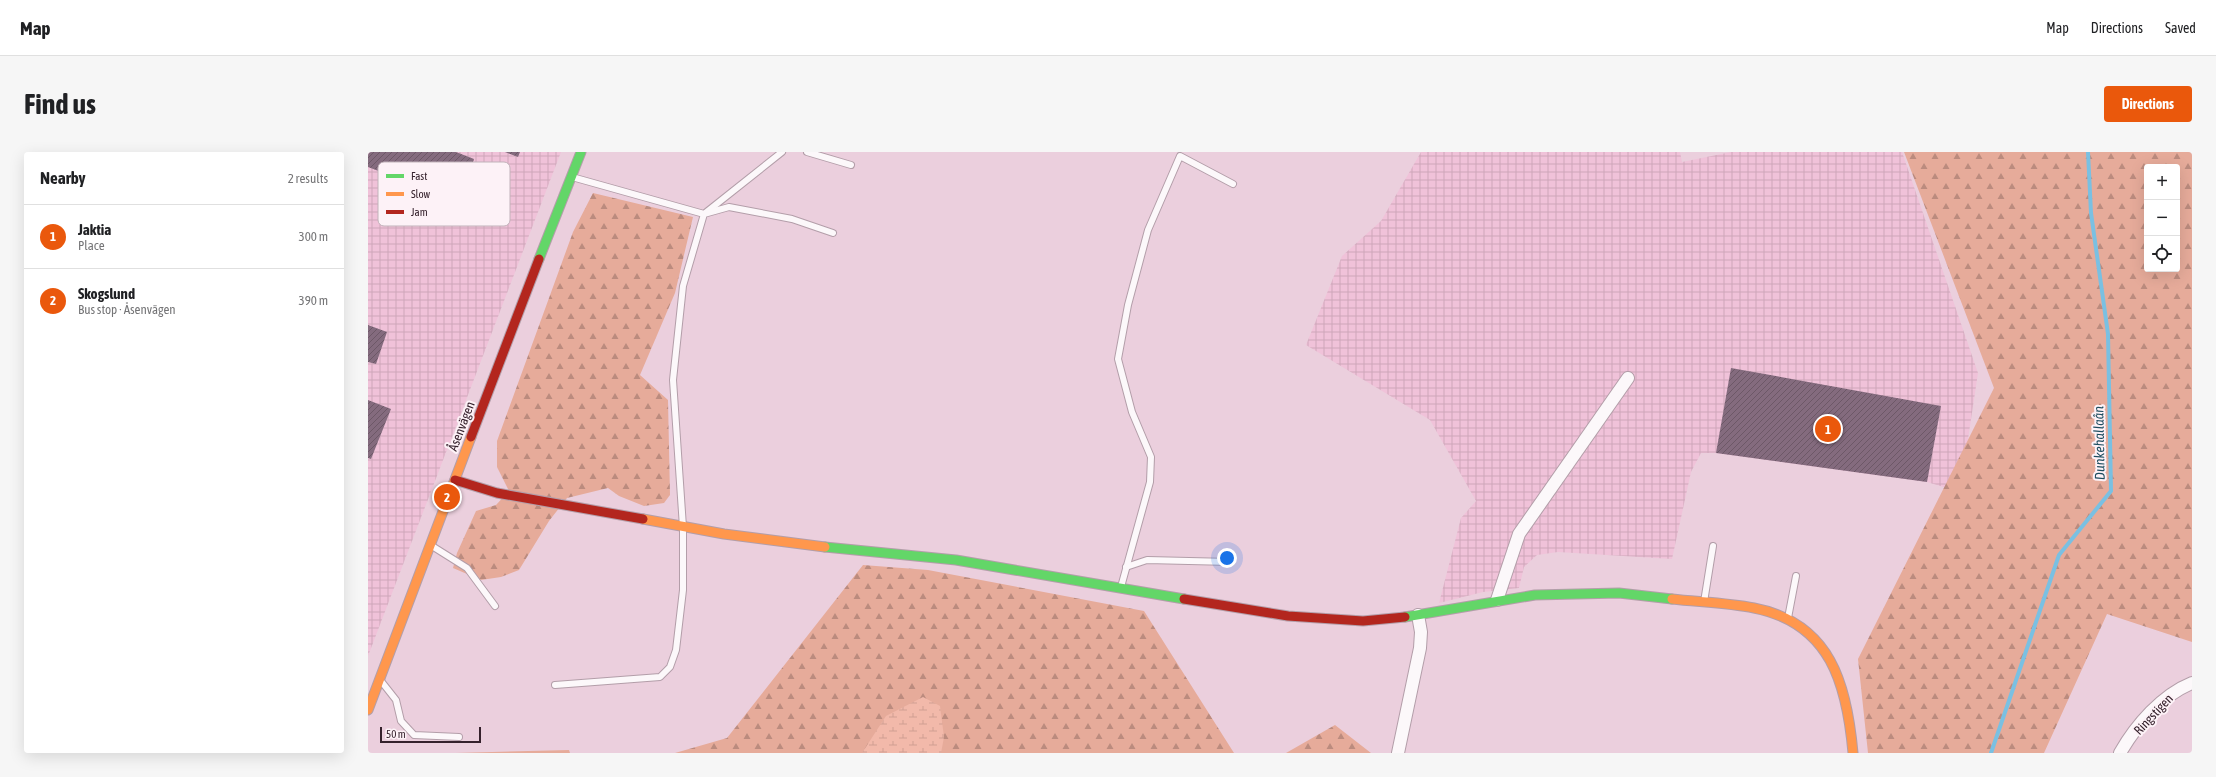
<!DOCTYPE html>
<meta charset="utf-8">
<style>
:root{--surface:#fff;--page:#f6f6f6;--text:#202124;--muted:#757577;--line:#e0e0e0;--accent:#ea580c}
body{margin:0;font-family:"Asap Condensed",sans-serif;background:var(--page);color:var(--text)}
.controls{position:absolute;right:12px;top:12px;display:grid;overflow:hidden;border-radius:4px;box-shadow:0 4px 16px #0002}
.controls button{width:36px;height:36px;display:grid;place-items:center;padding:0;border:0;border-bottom:1px solid var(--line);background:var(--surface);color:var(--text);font:20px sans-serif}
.scale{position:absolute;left:12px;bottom:10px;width:101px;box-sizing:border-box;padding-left:4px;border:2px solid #35212c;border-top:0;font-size:11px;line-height:14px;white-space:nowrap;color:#35212c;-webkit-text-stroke:3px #fdf2f7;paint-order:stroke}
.you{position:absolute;left:859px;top:406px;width:14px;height:14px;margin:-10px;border:3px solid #fff;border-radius:50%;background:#1a73e8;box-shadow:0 0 0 6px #1a73e833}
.badge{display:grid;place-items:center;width:26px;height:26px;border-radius:50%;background:var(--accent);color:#fff;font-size:13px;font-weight:700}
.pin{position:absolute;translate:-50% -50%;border:2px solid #fff;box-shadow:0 1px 4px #0006}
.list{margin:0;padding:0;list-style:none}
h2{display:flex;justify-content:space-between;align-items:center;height:52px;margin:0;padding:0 16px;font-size:17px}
h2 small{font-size:13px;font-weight:400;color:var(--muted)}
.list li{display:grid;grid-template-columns:26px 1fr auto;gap:12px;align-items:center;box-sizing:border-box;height:64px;padding:0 16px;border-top:1px solid var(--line)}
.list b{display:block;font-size:15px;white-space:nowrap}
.list p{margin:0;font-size:13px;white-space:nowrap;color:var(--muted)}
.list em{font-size:13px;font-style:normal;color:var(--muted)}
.icon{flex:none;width:22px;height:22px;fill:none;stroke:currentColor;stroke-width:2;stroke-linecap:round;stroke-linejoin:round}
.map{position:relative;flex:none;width:1824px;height:601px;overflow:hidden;border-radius:4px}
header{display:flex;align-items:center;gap:24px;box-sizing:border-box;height:56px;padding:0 20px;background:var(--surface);border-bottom:1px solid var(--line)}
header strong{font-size:19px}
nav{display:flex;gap:22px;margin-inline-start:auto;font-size:14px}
.intro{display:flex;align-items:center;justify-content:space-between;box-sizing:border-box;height:96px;padding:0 24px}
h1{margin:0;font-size:28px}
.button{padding:10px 18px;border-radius:4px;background:var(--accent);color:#fff;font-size:14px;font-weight:700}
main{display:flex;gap:24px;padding:0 24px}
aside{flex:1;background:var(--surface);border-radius:4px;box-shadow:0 4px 16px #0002}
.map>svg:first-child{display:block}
.industrial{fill:url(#industrial-grid)}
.forest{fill:url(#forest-firs);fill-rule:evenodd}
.wetland{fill:url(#wetland-marsh)}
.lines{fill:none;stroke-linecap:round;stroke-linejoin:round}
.stream{stroke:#7ac0e2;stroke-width:4}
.building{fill:url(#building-hatch)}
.lane-casing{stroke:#b39ea9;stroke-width:8}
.street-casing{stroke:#b39ea9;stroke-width:14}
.fast-casing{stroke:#b39ea9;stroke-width:11}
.slow-casing{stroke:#b39ea9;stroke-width:11}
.jam-casing{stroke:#b39ea9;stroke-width:11}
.lane{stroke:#fcf8fa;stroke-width:6}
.street{stroke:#fcf8fa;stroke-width:12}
.fast{stroke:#63d668;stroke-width:9}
.slow{stroke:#ff974d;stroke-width:9}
.jam{stroke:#b3261e;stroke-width:9}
.labels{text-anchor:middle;stroke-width:4;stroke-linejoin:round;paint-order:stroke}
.street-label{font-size:13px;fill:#35212c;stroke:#fdf2f7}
.water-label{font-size:14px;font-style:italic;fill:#1e4d5f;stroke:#fdf2f7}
.key{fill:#fdf2f7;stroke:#c1b3ba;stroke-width:1}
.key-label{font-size:11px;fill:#35212c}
</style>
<header>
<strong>Map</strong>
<nav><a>Map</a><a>Directions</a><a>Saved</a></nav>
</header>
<div class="intro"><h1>Find us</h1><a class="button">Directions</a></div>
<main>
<aside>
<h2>Nearby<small>2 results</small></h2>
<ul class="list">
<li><span class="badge">1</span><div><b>Jaktia</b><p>Place</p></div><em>300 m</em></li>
<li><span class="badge">2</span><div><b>Skogslund</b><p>Bus stop · Åsenvägen</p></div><em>390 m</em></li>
</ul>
</aside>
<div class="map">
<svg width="1824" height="601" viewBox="0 0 1824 601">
<defs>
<pattern id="industrial-grid" width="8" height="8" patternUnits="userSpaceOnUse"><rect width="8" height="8" fill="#f0c2d9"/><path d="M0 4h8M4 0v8" fill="none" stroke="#cea6ba"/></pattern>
<pattern id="forest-firs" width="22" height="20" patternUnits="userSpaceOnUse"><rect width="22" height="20" fill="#e6ab9a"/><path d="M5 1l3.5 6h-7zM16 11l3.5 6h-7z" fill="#bb8b7e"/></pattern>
<pattern id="wetland-marsh" width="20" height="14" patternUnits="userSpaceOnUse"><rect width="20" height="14" fill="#f2b9aa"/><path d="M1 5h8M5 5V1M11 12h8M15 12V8" fill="none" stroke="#d09f92"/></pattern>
<pattern id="building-hatch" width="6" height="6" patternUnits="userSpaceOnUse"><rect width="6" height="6" fill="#846b7e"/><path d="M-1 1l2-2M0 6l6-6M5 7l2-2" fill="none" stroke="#6d5867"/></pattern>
</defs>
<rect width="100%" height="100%" fill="#ebcfdd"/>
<g class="industrial">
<polygon points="0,0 193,0 0,504"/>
<polygon points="1053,0 1312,0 1314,10 1363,0 1534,0 1610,221 1592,340 1559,330 1348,301 1333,301 1323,320 1304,407 1190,400 1169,403 1156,415 1151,436 1115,440 1071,451 1093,366 1108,349 1062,268 938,193 974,104 1013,69"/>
</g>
<g class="forest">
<path d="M 1536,0 L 1824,0 L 1824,490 L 1739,462 L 1676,601 L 1500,601 L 1490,507 L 1626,236 ZM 1779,15 L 1809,15 L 1809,117 L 1779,117 Z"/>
<polygon points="225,41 325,65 307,141 272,223 300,248 302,343 296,351 276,354 251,344 240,336 199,346 181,369 151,418 133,425 113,428 85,416 89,401 108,359 128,353 141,339 129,315 129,289 205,80"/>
<polygon points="495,413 560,418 776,459 866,601 307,601 359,586"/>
<polygon points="967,573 1003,601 918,601"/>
<polygon points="201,598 202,601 87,601"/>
</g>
<polygon class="wetland" points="555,545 572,554 576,585 573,601 494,601 518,564"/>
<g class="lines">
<polyline class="stream" points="1623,601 1691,403 1743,339 1740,182 1723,61 1720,0"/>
</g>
<g class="building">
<polygon points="0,0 88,0 106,7 92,50 0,15"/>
<polygon points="137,0 152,0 150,5"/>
<polygon points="0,173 19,180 8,212 0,210"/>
<polygon points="1363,216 1573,254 1559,330 1348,301"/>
<polygon points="0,248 23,257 3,307 0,306"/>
</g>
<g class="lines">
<defs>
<g id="lane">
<polyline points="439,0 483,13"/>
<polyline points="204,25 336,62 414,0"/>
<polyline points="64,394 99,416 127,454"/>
<polyline points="758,415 779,408 863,410"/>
<polyline points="753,435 782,330 783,305 764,260 750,207 760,153 780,78 812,4 865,32"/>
<polyline points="1336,450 1345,394"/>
<polyline points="1420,466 1428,424"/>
<polyline points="13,529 28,548 33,569 46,583 91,585"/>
<polyline points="187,533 292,525 302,515 308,498 315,438 315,375 305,228 315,134 336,62 361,55 424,67 465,81"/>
</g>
<g id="street">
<polyline points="1129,448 1151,382 1260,226"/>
<polyline points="1030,601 1052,496 1053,480 1050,463"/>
<path d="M 1752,601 C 1768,573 1794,543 1824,531"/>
</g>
<g id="fast">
<polyline points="171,107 213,0"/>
<polyline points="457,395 588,408 816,447"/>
<polyline points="1037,465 1167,443 1251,441 1304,447"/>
</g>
<g id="slow">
<polyline points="275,367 356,382 457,395"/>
<path d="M 1304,447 C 1331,450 1360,451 1386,456 C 1463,471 1479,533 1485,601"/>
<polyline points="0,558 103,285"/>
</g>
<g id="jam">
<polyline points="103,285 171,107"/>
<polyline points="87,328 129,341 275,367"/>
<polyline points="816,447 920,464 995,469 1037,465"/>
</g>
</defs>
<use href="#lane" class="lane-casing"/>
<use href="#street" class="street-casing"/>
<use href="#fast" class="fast-casing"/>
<use href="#slow" class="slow-casing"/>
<use href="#jam" class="jam-casing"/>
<use href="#lane" class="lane"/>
<use href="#street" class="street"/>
<use href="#fast" class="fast"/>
<use href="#slow" class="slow"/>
<use href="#jam" class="jam"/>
</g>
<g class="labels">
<g class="street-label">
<text transform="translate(93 274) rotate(-69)" y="5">Åsenvägen</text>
<text transform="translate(1785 562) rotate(-47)" y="5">Ringstigen</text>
</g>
<g class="water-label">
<text transform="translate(1731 291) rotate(-91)" y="5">Dunkehallaån</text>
</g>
</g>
<rect x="10" y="10" width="132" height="64" rx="6" class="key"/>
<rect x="18" y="22" width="18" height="4" fill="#63d668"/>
<rect x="18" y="40" width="18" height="4" fill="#ff974d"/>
<rect x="18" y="58" width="18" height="4" fill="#b3261e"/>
<g class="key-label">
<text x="43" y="28">Fast</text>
<text x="43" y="46">Slow</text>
<text x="43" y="64">Jam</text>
</g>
</svg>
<div class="controls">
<button>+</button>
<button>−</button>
<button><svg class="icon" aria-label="locate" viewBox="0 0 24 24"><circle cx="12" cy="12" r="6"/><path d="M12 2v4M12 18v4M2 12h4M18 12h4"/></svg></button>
</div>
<div class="scale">50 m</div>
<div class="you"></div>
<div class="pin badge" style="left:1460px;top:277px">1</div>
<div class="pin badge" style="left:79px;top:345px">2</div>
</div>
</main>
